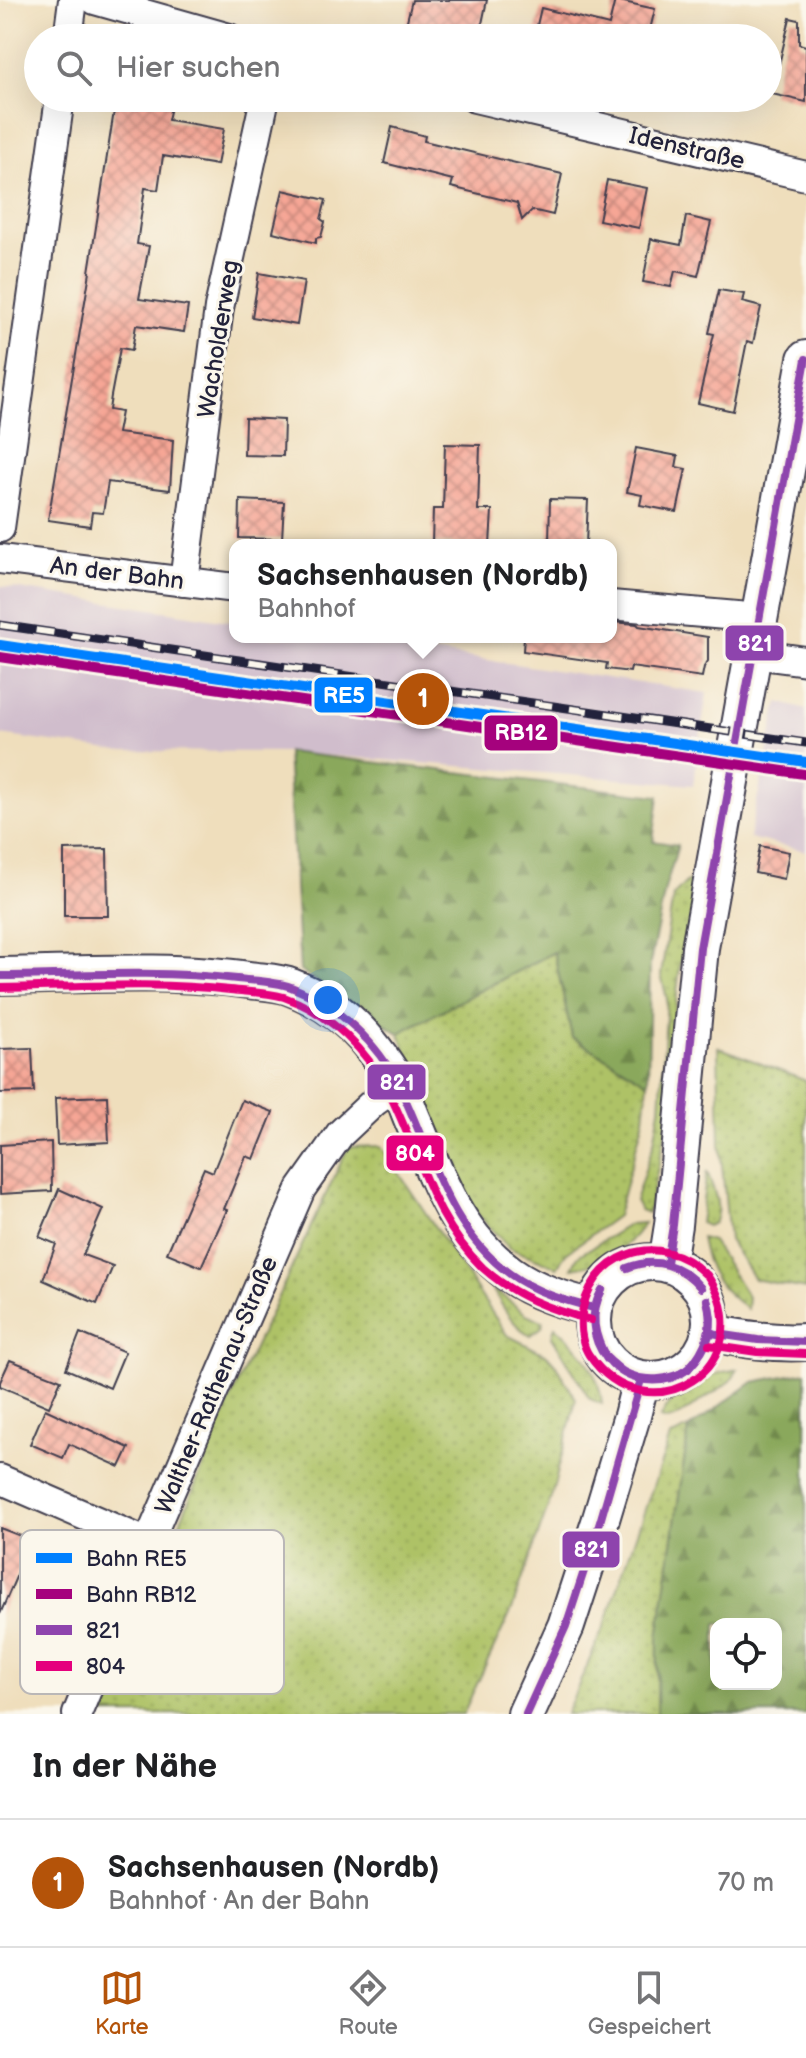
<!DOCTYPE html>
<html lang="de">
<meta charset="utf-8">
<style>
:root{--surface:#fff;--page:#f6f6f6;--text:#202124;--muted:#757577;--line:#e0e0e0;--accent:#b45309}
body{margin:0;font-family:"Balsamiq Sans",sans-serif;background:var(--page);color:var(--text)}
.controls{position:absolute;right:24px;bottom:24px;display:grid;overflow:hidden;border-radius:16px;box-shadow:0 8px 32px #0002}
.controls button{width:72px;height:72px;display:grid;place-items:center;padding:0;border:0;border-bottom:2px solid var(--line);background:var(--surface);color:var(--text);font:40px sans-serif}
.you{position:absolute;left:328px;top:1000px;width:28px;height:28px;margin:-20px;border:6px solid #fff;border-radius:50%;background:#1a73e8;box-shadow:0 0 0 12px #1a73e833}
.badge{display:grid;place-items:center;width:52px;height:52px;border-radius:50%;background:var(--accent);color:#fff;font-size:26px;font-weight:700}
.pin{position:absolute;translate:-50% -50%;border:4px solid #fff;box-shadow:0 2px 8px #0006}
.popup{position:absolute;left:229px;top:539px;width:388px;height:104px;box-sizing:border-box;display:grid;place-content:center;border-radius:16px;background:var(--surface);filter:drop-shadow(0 2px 6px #0005);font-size:26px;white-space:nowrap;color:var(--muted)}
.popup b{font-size:30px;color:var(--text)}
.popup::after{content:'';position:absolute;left:50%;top:100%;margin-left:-16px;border:16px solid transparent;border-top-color:var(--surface)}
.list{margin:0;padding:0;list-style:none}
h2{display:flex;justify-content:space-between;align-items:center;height:104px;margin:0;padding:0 32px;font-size:34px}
h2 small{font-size:26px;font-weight:400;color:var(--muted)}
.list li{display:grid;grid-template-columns:52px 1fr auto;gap:24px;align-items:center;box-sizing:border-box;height:128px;padding:0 32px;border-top:2px solid var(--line)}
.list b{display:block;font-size:30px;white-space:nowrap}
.list p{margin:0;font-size:26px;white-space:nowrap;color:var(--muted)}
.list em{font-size:26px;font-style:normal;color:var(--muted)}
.icon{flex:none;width:44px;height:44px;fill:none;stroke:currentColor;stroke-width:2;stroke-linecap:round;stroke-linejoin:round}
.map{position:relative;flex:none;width:806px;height:1714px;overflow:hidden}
.search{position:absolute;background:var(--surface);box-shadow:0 8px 32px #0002;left:24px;right:24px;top:24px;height:88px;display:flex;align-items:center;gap:20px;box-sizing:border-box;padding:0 28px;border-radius:44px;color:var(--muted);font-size:30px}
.sheet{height:232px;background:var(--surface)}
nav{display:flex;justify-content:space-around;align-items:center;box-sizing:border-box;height:112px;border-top:2px solid var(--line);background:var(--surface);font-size:22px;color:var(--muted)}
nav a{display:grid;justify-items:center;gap:4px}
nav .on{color:var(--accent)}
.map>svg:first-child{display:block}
.railway{fill:#d0bdcc}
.green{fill:url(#green-dots);stroke:#687250;stroke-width:2}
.forest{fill:url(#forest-firs);stroke:#56654b;stroke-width:2;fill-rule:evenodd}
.building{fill:url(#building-cross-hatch)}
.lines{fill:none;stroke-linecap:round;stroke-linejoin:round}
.minor-casing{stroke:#413e4e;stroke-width:32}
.tertiary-casing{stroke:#413e4e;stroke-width:40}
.minor{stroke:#fff;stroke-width:28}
.tertiary{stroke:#fff;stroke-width:36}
.rail-casing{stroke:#22223b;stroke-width:9}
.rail{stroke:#fbf7ec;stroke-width:6;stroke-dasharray:18;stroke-linecap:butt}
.bus-1-casing{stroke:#fbf7ec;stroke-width:14}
.bus-2-casing{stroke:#fbf7ec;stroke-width:14}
.bus-1{stroke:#8e44ad;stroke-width:8}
.bus-2{stroke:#e5007d;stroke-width:8}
.rail-1-casing{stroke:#fbf7ec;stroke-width:16}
.rail-2-casing{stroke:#fbf7ec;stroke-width:16}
.rail-1{stroke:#0080ff;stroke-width:10}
.rail-2{stroke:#a5027d;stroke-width:10}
.labels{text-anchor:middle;stroke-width:6;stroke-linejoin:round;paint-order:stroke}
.street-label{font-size:24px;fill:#22223b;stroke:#fbf7ec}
.key{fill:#fbf7ec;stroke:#bab7b7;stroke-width:2}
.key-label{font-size:22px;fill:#22223b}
.line-badge{stroke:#fbf7ec;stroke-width:3}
.badge-label{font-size:22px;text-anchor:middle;font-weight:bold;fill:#fff}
</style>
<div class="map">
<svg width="806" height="1714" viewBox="0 0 806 1714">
<defs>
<pattern id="green-dots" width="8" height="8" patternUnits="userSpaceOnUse" patternTransform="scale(2)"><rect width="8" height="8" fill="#aec266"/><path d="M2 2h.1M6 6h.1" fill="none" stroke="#95a659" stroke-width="1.8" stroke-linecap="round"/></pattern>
<pattern id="forest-firs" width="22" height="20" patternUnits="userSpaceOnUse" patternTransform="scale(2)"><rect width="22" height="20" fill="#8aa85b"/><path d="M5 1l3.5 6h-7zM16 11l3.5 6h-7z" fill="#70884c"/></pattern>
<pattern id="building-cross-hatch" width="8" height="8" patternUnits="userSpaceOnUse" patternTransform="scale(2)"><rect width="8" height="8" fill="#f6a695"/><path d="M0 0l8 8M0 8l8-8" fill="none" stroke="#c7877b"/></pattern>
</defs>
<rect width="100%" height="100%" fill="#fbf7ec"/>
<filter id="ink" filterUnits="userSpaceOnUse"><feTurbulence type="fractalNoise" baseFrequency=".0125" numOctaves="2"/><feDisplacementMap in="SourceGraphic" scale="16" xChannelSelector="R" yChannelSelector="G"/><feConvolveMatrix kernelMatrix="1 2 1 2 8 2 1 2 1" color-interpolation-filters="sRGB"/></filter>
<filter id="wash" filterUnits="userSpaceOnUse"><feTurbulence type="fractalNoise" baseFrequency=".006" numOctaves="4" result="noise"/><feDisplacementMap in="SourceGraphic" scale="32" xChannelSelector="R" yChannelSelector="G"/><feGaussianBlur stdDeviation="1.8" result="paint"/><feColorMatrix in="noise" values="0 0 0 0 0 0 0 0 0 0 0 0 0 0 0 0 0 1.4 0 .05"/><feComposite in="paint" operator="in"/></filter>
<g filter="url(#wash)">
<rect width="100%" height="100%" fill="#efdebc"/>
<g class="railway">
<polygon points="0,586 235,622 235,637 334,637 707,693 693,785 287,752 118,751 0,735"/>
<polygon points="778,702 806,710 806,851 749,838"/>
</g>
<g class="green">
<polygon points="687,881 699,884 680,964 674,1022 668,1122 648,1213 640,1210 635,1201 654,1142 660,1109 667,999 661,975 673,896"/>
<polygon points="554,952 572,1037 648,1083 644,1119 617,1216 566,1253 557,1267 509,1248 468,1204 399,1033"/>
<polygon points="718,1047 806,1081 806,1289 754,1279 729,1240 720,1144"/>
<polygon points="381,1146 507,1335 547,1355 556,1365 576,1399 551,1498 512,1609 463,1714 101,1714 235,1389 348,1147"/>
<path d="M 707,1171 C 712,1187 723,1206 714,1223 L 707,1226 L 700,1223 Z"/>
<path d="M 644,1223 C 624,1252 607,1263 572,1268 L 578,1256 L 630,1224 Z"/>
<path d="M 701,1238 L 712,1241 L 748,1297 L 747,1309 C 719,1289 707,1272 701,1238 Z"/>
<path d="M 491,1287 L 526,1314 L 543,1321 L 542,1327 L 531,1335 C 512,1327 502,1304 491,1287 Z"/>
<path d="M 555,1326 C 580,1348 599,1370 602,1404 L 590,1399 L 552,1336 Z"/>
<path d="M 738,1369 L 731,1381 L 677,1417 L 668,1420 L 660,1418 C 678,1387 703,1375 738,1369 Z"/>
<polygon points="689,1428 658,1638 657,1714 566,1714 606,1622 670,1437"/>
</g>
<g class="forest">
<polygon points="287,752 659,796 653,841 678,845 665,889 650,963 648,1083 572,1037 554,952 399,1033 300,971"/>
<path d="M 806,1372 L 806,1714 L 657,1714 L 658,1638 L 689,1428 L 753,1382 ZM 776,1624 L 776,1684 L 716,1684 L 716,1624 Z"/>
</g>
<g id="blocks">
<g class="building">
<polygon points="412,0 487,0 479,38 446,38 405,29"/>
<polygon points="615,0 655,9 648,38 534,38 541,8 609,25"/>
<polygon points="790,18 799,20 799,44 806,46 806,102 772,94"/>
<polygon points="116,98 173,98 168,120 224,129 217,165 163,156 158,190 145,188 137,244 149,246 139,299 188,306 184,332 136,325 132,350 120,348 111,396 109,410 121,412 117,433 173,440 170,490 108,482 103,513 92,512 90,526 48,520 90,272 89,272"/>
<polygon points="392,127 425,136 424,141 562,174 553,215 532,210 522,220 517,203 451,187 453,180 384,163"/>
<polygon points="607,180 647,188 639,228 599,220"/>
<polygon points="283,190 326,200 321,219 325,222 321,237 316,238 316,243 273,232"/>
<polygon points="686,216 711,222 698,276 675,271 671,287 643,282 651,239 681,245"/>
<polygon points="259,273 304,281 297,325 252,317"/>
<polygon points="719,290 744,294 742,302 761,307 753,343 747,341 733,411 698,403 714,334 709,333"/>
<polygon points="245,418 284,420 283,456 244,455"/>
<polygon points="445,444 480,445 478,510 492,510 490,545 432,543 433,509 443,509"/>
<polygon points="636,448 678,456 676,467 686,469 677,512 640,505 642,495 627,492"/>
<polygon points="550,499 588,500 586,544 549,543"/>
<polygon points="240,500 284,502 282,539 239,538"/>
<polygon points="611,622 637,624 639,626 708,637 708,661 704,667 702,677 631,667 630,672 606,669 607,663 523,651 524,637 611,637"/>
<polygon points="760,846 789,852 784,879 755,873"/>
<polygon points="107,849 108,916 64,916 64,850"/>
<polygon points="32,1048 34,1092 0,1093 0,1049"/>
<polygon points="107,1096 109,1142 57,1145 55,1098"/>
<polygon points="242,1100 273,1112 254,1159 246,1156 224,1209 227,1210 201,1267 167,1253 204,1168 213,1172"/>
<polygon points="51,1142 52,1191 0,1194 0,1145"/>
<polygon points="59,1189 103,1209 83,1255 113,1266 97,1304 43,1280 56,1244 39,1237"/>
<polygon points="80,1333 125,1352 110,1388 66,1369"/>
<polygon points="10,1360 61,1380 49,1407 0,1386 0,1382"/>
<polygon points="45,1409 129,1448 120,1467 69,1444 63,1458 30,1444"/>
<polygon points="0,1528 36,1542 27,1562 23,1561 0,1614"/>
</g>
</g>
</g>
<g filter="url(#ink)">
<use href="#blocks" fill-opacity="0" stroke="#413e4e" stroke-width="2"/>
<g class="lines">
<defs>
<g id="minor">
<polyline points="95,0 229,38"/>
<polyline points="68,38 73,0"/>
<polyline points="475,98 806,176"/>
<polyline points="0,528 60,98"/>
<polyline points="0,559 235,588"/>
<polyline points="184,582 219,308 265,98"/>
<polyline points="611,605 760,618"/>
<polyline points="754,654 806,661"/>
<polyline points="0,1479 148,1543"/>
<polyline points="77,1714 148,1543 301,1189 340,1134 374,1102 398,1085"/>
</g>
<g id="tertiary">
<path d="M 0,976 C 81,975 170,969 249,980 C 263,982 279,982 291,987 C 341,1006 370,1038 397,1083 C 404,1095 408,1110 414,1123 C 438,1180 457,1236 510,1274 C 535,1292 565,1301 594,1308"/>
<circle cx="652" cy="1321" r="59"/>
<polyline points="667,1263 673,1225 700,948 806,359"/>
<path d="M 711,1333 C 743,1339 773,1344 806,1342"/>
<polyline points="526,1714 566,1626 600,1522 632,1416 641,1380"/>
</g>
</defs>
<use href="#minor" class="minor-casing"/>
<use href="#tertiary" class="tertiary-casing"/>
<use href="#minor" class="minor"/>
<use href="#tertiary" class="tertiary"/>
<defs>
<polyline id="rail" points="0,625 806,743"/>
</defs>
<use href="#rail" class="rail-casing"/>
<use href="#rail" class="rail"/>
<defs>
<g id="bus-1">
<path d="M 0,976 C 79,975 158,970 237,979 C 255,981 274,981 291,987 C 338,1005 378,1043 400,1088 C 432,1154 447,1228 510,1274 C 535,1292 565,1301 594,1308"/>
<polyline points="667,1263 673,1225 700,948 806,359"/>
<path d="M 627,1268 C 655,1256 682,1265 701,1288"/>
<path d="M 602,1290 C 589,1315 594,1335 607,1359"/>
<path d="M 602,1290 C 589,1312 591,1339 607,1359"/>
<polyline points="711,1333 758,1340 806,1342"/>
<path d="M 608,1359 C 613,1363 618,1369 624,1372 C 644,1383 670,1381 688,1369"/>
<path d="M 608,1359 C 627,1384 664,1387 688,1369"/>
<path d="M 688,1369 C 707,1348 714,1327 707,1300"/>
<path d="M 688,1369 C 708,1349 717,1327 707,1300"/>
<polyline points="526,1714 566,1626 600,1522 641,1380"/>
</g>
<g id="bus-2">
<path d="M 0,988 C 77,987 154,981 230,990 C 248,992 267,992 284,997 C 330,1013 368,1051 389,1093 C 420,1154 431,1218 483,1268 C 514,1296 551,1310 591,1320"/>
<path d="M 705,1274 C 658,1227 587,1254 581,1320 C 580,1331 583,1346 589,1355 C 647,1440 767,1365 707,1275"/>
<polyline points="709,1345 757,1352 806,1354"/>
</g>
</defs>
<use href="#bus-1" class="bus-1-casing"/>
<use href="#bus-2" class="bus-2-casing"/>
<use href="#bus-1" class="bus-1"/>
<use href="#bus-2" class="bus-2"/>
<defs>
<polyline id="rail-1" points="0,645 806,762"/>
<polyline id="rail-2" points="0,657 804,774"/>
</defs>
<use href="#rail-1" class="rail-1-casing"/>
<use href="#rail-2" class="rail-2-casing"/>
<use href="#rail-1" class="rail-1"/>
<use href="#rail-2" class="rail-2"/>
</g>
</g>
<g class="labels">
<g class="street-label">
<text transform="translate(687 148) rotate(13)" y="8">Idenstraße</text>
<text transform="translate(218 339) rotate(-81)" y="8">Wacholderweg</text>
<text transform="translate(117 573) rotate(7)" y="8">An der Bahn</text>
<text transform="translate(216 1385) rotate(-67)" y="8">Walther-Rathenau-Straße</text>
</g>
</g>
<rect x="20" y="1530" width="264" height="164" rx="12" class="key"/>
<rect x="36" y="1553" width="36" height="10" fill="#0080ff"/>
<rect x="36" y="1589" width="36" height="10" fill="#a5027d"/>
<rect x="36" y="1625" width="36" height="10" fill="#8e44ad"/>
<rect x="36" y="1661" width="36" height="10" fill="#e5007d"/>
<g class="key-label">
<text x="86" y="1566">Bahn RE5</text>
<text x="86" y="1602">Bahn RB12</text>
<text x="86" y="1638">821</text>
<text x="86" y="1674">804</text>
</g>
<g class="line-badge">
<rect x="724" y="624" width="61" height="38" rx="8" fill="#8e44ad"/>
<rect x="313" y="676" width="61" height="38" rx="8" fill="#0080ff"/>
<rect x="483" y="714" width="76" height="38" rx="8" fill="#a5027d"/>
<rect x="366" y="1063" width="61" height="38" rx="8" fill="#8e44ad"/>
<rect x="385" y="1134" width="60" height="38" rx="8" fill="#e5007d"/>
<rect x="561" y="1530" width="60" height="39" rx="8" fill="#8e44ad"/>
</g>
<g class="badge-label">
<text x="755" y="651">821</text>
<text x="344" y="703">RE5</text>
<text x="521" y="740">RB12</text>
<text x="397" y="1090">821</text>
<text x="415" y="1161">804</text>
<text x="591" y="1557">821</text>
</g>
</svg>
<div class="controls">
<button><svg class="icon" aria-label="locate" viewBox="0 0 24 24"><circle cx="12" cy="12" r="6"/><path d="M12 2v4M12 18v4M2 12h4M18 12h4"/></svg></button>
</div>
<div class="you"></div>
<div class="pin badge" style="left:423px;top:699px">1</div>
<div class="popup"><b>Sachsenhausen (Nordb)</b>Bahnhof</div>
<div class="search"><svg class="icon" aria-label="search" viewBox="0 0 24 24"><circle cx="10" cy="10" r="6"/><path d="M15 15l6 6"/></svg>Hier suchen</div>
</div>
<section class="sheet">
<h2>In der Nähe<small></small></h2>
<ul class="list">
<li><span class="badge">1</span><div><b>Sachsenhausen (Nordb)</b><p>Bahnhof · An der Bahn</p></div><em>70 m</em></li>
</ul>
</section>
<nav>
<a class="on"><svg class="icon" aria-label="map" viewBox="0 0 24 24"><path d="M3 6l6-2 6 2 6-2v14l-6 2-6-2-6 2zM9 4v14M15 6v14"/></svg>Karte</a>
<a><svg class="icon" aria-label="directions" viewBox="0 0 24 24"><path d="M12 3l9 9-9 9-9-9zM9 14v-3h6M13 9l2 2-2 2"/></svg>Route</a>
<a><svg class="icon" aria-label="saved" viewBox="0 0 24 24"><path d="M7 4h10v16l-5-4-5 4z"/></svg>Gespeichert</a>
</nav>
